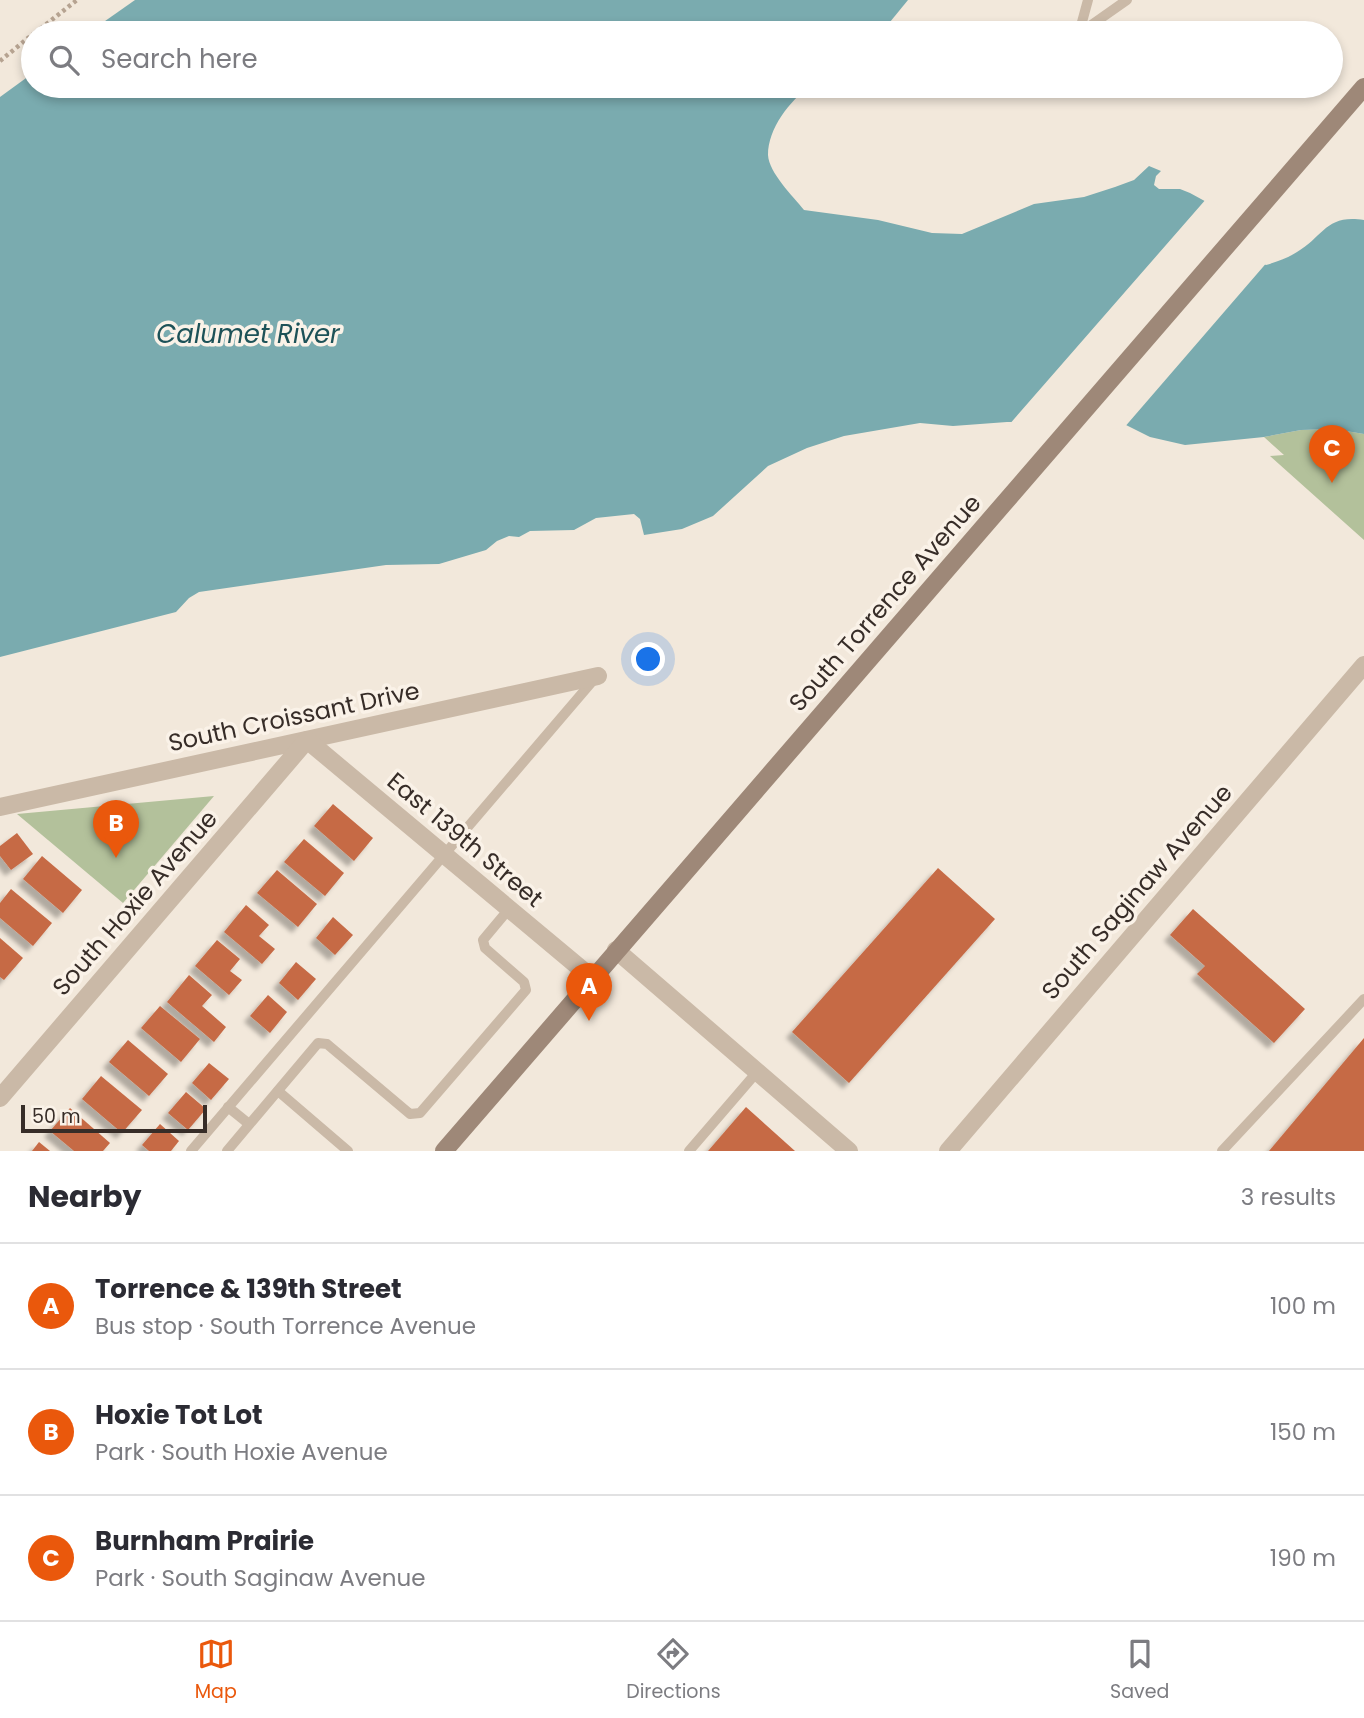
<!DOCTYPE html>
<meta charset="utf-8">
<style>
:root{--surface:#fff;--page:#f7f7f7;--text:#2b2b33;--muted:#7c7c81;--line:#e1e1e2;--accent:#ea580c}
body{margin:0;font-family:Poppins,sans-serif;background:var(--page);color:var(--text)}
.scale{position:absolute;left:21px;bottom:18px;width:186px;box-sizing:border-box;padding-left:7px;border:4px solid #372d28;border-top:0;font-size:19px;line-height:24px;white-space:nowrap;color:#372d28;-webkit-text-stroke:5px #faf2e8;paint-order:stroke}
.you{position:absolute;left:649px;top:660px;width:24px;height:24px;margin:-18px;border:5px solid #fff;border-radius:50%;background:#1a73e8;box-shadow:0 0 0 10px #1a73e833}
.badge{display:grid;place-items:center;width:46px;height:46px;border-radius:50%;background:var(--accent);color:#fff;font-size:23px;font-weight:700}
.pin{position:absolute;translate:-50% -58px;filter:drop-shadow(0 2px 4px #0008)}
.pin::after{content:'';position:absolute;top:37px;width:24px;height:21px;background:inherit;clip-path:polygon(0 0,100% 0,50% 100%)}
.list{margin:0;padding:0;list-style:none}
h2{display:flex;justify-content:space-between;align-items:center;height:91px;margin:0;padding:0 28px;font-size:30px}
h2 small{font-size:23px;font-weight:400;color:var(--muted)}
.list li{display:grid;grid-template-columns:46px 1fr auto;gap:21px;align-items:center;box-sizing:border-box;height:126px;padding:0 28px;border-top:2px solid var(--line)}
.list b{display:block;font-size:26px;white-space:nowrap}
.list p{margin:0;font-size:23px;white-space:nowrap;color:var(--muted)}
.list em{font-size:23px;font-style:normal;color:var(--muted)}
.icon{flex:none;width:38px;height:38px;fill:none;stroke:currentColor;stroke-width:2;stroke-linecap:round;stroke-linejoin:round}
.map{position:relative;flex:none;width:1364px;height:1151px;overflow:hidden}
.search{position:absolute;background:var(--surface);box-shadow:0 4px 10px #0003;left:21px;right:21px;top:21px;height:77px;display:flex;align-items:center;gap:18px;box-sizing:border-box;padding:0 24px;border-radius:38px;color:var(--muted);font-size:26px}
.sheet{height:469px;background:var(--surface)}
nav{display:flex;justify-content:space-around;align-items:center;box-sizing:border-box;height:98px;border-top:2px solid var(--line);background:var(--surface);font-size:19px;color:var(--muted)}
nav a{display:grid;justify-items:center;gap:4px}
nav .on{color:var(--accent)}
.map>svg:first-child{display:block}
.green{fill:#b3c19b}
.water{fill:#7aabaf}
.pier{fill:#f2e8db}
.building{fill:#c66a45;filter:url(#shadow)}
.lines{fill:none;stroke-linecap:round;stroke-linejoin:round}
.path{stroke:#b6a391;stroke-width:4.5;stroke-dasharray:3.5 3.5;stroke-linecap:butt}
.lane{stroke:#cab9a7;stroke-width:10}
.street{stroke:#cab9a7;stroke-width:18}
.secondary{stroke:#9e8878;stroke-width:18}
.labels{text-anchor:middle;stroke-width:7;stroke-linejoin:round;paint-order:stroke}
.street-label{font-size:24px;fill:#372d28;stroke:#faf2e8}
.water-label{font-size:26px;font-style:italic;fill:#1d5258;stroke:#faf2e8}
</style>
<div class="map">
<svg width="1364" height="1151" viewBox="0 0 1364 1151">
<defs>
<filter id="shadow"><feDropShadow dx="-6" dy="6" stdDeviation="2" flood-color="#0004"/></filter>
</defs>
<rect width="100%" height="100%" fill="#f2e8db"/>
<g class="green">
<polygon points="1334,429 1364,434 1364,540 1270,456 1284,455 1264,437 1301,430"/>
<polygon points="214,796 123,903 17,814"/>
</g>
<g class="water">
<polygon points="135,0 908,0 881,33 88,33"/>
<path d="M 33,73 L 33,86 L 810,86 C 790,101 768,128 768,155 C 769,173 793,196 804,210 L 878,220 L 932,233 L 962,234 L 1034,204 L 1084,197 L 1115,187 L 1134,180 L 1149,166 L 1161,171 L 1156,176 L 1154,185 L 1159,189 L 1180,189 L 1190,193 L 1223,211 L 1258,261 L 1266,265 C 1276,262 1288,258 1297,252 C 1324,236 1326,214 1364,220 L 1364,434 L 1334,429 L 1301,430 L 1264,437 L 1185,445 L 1150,437 L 1126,425 L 1107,423 L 1007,422 L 953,426 L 920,423 L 844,436 L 807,448 L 768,466 L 713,516 L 682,529 L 644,535 L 640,519 L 634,514 L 596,518 L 574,530 L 530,531 L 519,537 L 509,536 L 497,541 L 486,550 L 439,564 L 386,565 L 199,592 L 189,598 L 176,612 L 0,657 L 0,97 Z"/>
</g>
<polygon class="pier" points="1207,198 1225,209 1256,238 1261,259 1269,260 1123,429 1008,426"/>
<g class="building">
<polygon points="333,804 373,838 354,861 314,826"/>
<polygon points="17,833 33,854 11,870 0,856 0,846"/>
<polygon points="304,839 344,873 325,896 284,862"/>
<polygon points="42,856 82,890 63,913 23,879"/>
<polygon points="938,868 995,919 849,1083 792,1032"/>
<polygon points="277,870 317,904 298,927 257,893"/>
<polygon points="11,889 52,923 33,946 0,918 0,903"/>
<polygon points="246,905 269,925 259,936 275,949 262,964 224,932"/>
<polygon points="1193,909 1305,1009 1274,1043 1197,974 1205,966 1170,935"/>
<polygon points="333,917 353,935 335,955 316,938"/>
<polygon points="0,938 23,958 4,980 0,977"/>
<polygon points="217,940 240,959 230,971 242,980 229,995 195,966"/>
<polygon points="296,962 316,979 298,1000 279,983"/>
<polygon points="189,975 212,995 202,1006 226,1027 214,1042 167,1002"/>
<polygon points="268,995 287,1012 270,1033 250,1016"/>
<polygon points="160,1006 200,1039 181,1062 141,1028"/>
<polygon points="1364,1038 1364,1151 1269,1151"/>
<polygon points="128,1040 168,1074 149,1096 109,1062"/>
<polygon points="209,1063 229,1079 211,1100 192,1083"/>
<polygon points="101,1076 142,1110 122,1133 82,1099"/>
<polygon points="186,1092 206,1109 188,1130 168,1113"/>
<polygon points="746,1107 795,1151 708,1151"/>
<polygon points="70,1108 110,1143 103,1151 74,1151 50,1131"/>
<polygon points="160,1124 179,1141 171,1151 149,1151 142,1145"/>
<polygon points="39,1142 50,1151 32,1151"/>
</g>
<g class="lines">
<g class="path">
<polyline points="35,33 77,0"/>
<polyline points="0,61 33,34"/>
</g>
<g class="lane">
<polyline points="1079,33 1088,0"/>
<polyline points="1080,33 1127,0"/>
<polyline points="278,1091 348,1151"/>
<polyline points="228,1107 249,1124"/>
<polyline points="191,1151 596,677"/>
<polyline points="227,1151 318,1043 327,1044 410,1114 420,1113 526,990 524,982 485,948 483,940 509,909"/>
<polyline points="689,1151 757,1072"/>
<polyline points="1222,1151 1364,999"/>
</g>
<g class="street">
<polyline points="0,807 598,676"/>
<polyline points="616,950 849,1151"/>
<polyline points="0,1098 307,740 592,978"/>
<polyline points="948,1151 1364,665"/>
</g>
<polyline class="secondary" points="444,1151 1364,87"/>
</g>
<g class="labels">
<g class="street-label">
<text transform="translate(885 603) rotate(-49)" y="8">South Torrence Avenue</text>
<text transform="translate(294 717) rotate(-12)" y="8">South Croissant Drive</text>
<text transform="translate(465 840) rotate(40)" y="8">East 139th Street</text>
<text transform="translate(1137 892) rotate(-49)" y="8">South Saginaw Avenue</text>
<text transform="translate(135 903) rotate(-49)" y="8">South Hoxie Avenue</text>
</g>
<g class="water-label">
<text x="248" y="343">Calumet River</text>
</g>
</g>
</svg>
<div class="scale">50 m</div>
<div class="you"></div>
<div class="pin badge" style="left:589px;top:1021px">A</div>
<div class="pin badge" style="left:116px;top:858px">B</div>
<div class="pin badge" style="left:1332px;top:483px">C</div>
<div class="search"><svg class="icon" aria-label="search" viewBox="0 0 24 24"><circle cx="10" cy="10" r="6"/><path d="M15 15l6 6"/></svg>Search here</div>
</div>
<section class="sheet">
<h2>Nearby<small>3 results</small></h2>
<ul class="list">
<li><span class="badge">A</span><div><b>Torrence &amp; 139th Street</b><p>Bus stop · South Torrence Avenue</p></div><em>100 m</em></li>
<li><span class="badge">B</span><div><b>Hoxie Tot Lot</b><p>Park · South Hoxie Avenue</p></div><em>150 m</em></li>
<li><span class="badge">C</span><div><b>Burnham Prairie</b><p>Park · South Saginaw Avenue</p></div><em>190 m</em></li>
</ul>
</section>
<nav>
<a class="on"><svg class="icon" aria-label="map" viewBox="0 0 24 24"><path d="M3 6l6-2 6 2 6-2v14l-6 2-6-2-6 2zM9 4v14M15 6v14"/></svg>Map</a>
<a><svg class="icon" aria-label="directions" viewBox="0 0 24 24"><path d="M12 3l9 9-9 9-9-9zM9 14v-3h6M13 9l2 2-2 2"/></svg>Directions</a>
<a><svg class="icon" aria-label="saved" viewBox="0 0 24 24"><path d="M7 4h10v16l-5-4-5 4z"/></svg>Saved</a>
</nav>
